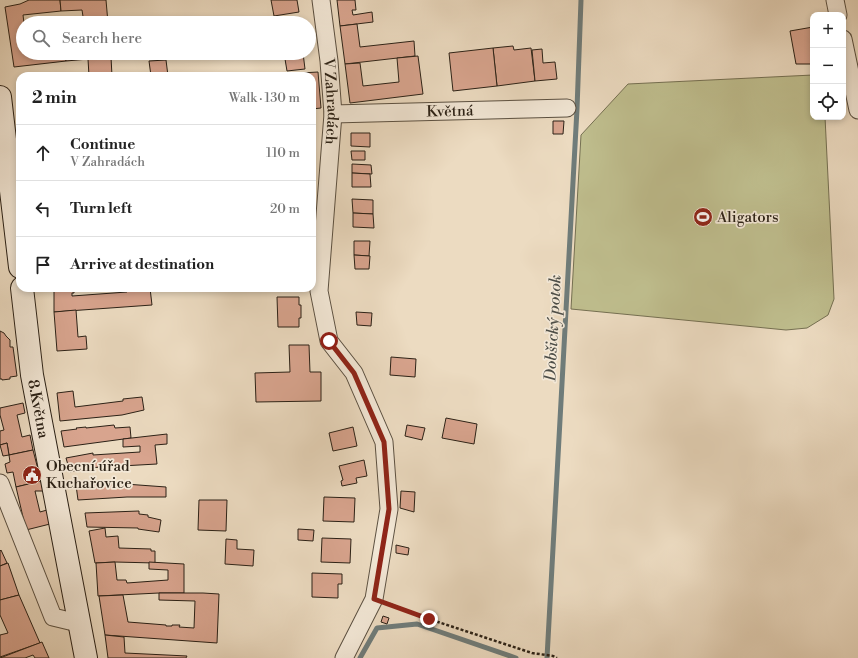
<!DOCTYPE html>
<meta charset="utf-8">
<style>
:root{--surface:#fff;--page:#f2f2f2;--text:#222;--muted:#767676;--line:#e0e0e0}
body{margin:0;font-family:"Libre Bodoni",serif;background:var(--page);color:var(--text)}
.controls{position:absolute;right:12px;top:12px;display:grid;overflow:hidden;border-radius:8px;box-shadow:0 2px 6px #0003}
.controls button{width:36px;height:36px;display:grid;place-items:center;padding:0;border:0;border-bottom:1px solid var(--line);background:var(--surface);color:var(--text);font:20px sans-serif}
.stop{position:absolute;width:12px;height:12px;margin:-9px;border:3px solid #8f2418;border-radius:50%;background:#fff}
.stop.end{background:#8f2418;border-color:#fff;box-shadow:0 1px 4px #0008}
.list{margin:0;padding:0;list-style:none}
h2{display:flex;justify-content:space-between;align-items:center;height:52px;margin:0;padding:0 16px;font-size:17px}
h2 small{font-size:13px;font-weight:400;color:var(--muted)}
.list li{display:grid;grid-template-columns:26px 1fr auto;gap:12px;align-items:center;box-sizing:border-box;height:56px;padding:0 16px;border-top:1px solid var(--line)}
.list b{display:block;font-size:15px;white-space:nowrap}
.list p{margin:0;font-size:13px;white-space:nowrap;color:var(--muted)}
.list em{font-size:13px;font-style:normal;color:var(--muted)}
.icon{flex:none;width:22px;height:22px;fill:none;stroke:currentColor;stroke-width:2;stroke-linecap:round;stroke-linejoin:round}
.map{position:relative;flex:none;width:858px;height:658px;overflow:hidden}
.search{position:absolute;background:var(--surface);box-shadow:0 2px 6px #0003;left:16px;top:16px;width:300px;height:44px;display:flex;align-items:center;gap:10px;box-sizing:border-box;padding:0 14px;border-radius:22px;color:var(--muted);font-size:15px}
.panel{position:absolute;background:var(--surface);box-shadow:0 2px 6px #0003;left:16px;top:72px;width:300px;height:220px;border-radius:12px}
.map>svg:first-child{display:block}
.green{fill:#bfbe8e;stroke:#757052}
.lines{fill:none;stroke-linecap:round;stroke-linejoin:round}
.stream{stroke:#6f7c7a;stroke-width:5}
.building{fill:#d8a48e;stroke:#2b2116}
.street-casing{stroke:#5b5041;stroke-width:19}
.secondary-casing{stroke:#2b2116;stroke-width:24}
.path{stroke:#2b2116;stroke-width:2.5;stroke-dasharray:3 2;stroke-linecap:butt}
.street{stroke:#f3e8d7;stroke-width:17}
.secondary{stroke:#f3e8d7;stroke-width:22}
.route{stroke:#8f2418;stroke-width:5}
.labels{text-anchor:middle;stroke-width:3.5;stroke-linejoin:round;paint-order:stroke}
.street-label{font-size:15px;fill:#2b2116;stroke:#f3e8d7}
.poi-label{font-size:15px;fill:#2b2116;stroke:#f3e8d7;text-anchor:start}
.water-label{font-size:16px;font-style:italic;fill:#4d4e48;stroke:#f3e8d7}
</style>
<div class="map">
<svg width="858" height="658" viewBox="0 0 858 658">
<rect width="100%" height="100%" fill="#ecdbc1"/>
<filter id="stains"><feTurbulence type="fractalNoise" baseFrequency=".005" numOctaves="4"/><feColorMatrix values="0 0 0 0 .2 0 0 0 0 .09 0 0 0 0 .02 0 0 0 .5 -.17"/></filter>
<radialGradient id="worn" r=".72"><stop offset=".6" stop-color="#630" stop-opacity="0"/><stop offset="1" stop-color="#630" stop-opacity=".3"/></radialGradient>
<polygon class="green" points="813,75 813,117 825,117 834,299 828,315 807,328 786,330 571,309 581,135 628,84"/>
<g class="lines">
<g class="stream">
<polyline points="360,658 377,628 417,624 516,658"/>
<polyline points="547,658 577,109 581,0"/>
</g>
</g>
<g class="building">
<polygon points="29,0 60,0 61,11 23,15 24,23 23,23 23,53 65,53 66,61 14,67 5,7 20,4"/>
<polygon points="60,0 106,0 108,23 84,23 82,10 61,11"/>
<polygon points="271,0 297,0 299,12 274,16"/>
<polygon points="337,0 355,0 356,10 352,10 353,15 372,12 373,22 340,26"/>
<polygon points="357,24 360,47 414,41 415,56 345,64 340,26"/>
<polygon points="813,27 813,64 796,64 790,31"/>
<polygon points="513,46 514,50 531,48 535,81 497,86 493,48"/>
<polygon points="493,48 497,86 453,91 449,53"/>
<polygon points="542,49 543,63 555,62 557,79 535,81 532,50"/>
<polygon points="65,53 111,53 111,57 66,61"/>
<polygon points="255,53 271,53 256,55"/>
<polygon points="284,53 303,53 305,69 287,71"/>
<polygon points="418,56 423,94 350,103 345,64 360,63 363,86 399,82 397,58"/>
<polygon points="111,57 112,76 89,76 88,59"/>
<polygon points="166,60 168,76 151,76 149,61"/>
<polygon points="318,72 321,108 312,109 312,76 301,76 301,73"/>
<polygon points="553,121 564,121 563,134 553,134"/>
<polygon points="351,133 370,133 370,147 351,146"/>
<polygon points="351,151 365,151 365,160 352,160"/>
<polygon points="352,164 371,165 372,174 352,173"/>
<polygon points="352,173 370,174 371,187 352,187"/>
<polygon points="352,199 373,200 373,214 353,213"/>
<polygon points="353,213 373,214 374,228 353,227"/>
<polygon points="354,241 370,241 369,256 354,255"/>
<polygon points="354,255 370,256 369,269 355,269"/>
<polygon points="54,288 74,288 74,293 72,293 72,296 127,292 127,288 150,288 152,305 54,312"/>
<polygon points="277,297 299,297 299,305 301,305 301,318 299,318 299,327 278,327"/>
<polygon points="76,310 78,337 86,336 87,349 57,351 54,312"/>
<polygon points="356,312 372,313 371,326 357,325"/>
<polygon points="0,331 4,333 6,336 10,340 10,347 13,347 17,376 10,377 10,379 2,380 2,379 0,379"/>
<polygon points="289,345 309,345 310,372 321,372 321,401 256,402 255,373 290,372"/>
<polygon points="391,357 416,359 415,377 390,375"/>
<polygon points="73,391 75,407 123,401 123,399 142,397 144,410 122,415 60,421 57,393"/>
<polygon points="23,403 25,413 17,415 22,437 30,435 33,450 9,455 7,443 0,445 0,431 4,430 0,415 0,408"/>
<polygon points="446,418 477,424 474,444 442,438"/>
<polygon points="114,425 115,428 130,427 131,438 64,447 61,431 77,429 76,428 86,427 86,428"/>
<polygon points="407,425 425,428 422,440 405,436"/>
<polygon points="353,427 357,446 333,451 329,433"/>
<polygon points="167,434 167,444 155,445 157,464 85,468 70,472 66,458 93,453 93,455 140,452 140,446 123,447 123,439"/>
<polygon points="7,443 9,455 3,456 0,445"/>
<polygon points="33,450 41,481 16,487 13,472 7,473 5,464 10,462 9,455"/>
<polygon points="364,460 367,476 356,478 357,483 342,486 341,481 343,480 339,466"/>
<polygon points="41,481 43,491 35,491 40,512 47,510 50,524 26,530 16,487"/>
<polygon points="125,482 125,484 166,487 166,497 127,497 78,500 76,485"/>
<polygon points="401,491 415,492 414,512 400,508"/>
<polygon points="324,497 355,498 354,522 323,521"/>
<polygon points="199,500 227,500 226,531 198,530"/>
<polygon points="139,511 139,514 148,515 148,517 161,520 159,532 138,529 138,528 87,527 85,513"/>
<polygon points="105,528 106,537 118,536 119,548 151,549 151,551 155,551 155,563 115,562 95,563 89,531"/>
<polygon points="298,529 314,530 313,541 298,540"/>
<polygon points="322,538 351,539 350,563 321,562"/>
<polygon points="226,539 237,540 237,549 254,550 253,566 225,564"/>
<polygon points="396,545 409,548 408,555 396,553"/>
<polygon points="1,550 7,563 0,566 0,551"/>
<polygon points="115,562 117,580 126,580 127,583 168,580 168,570 149,569 149,562 184,564 184,593 159,593 98,596 96,563"/>
<polygon points="8,563 19,595 0,600 0,566"/>
<polygon points="312,573 342,574 342,584 338,584 338,598 312,597"/>
<polygon points="159,593 203,593 219,594 217,643 105,635 99,596 123,595 128,622 166,625 166,626 172,626 172,625 180,625 179,627 194,628 195,601 159,600"/>
<polygon points="19,595 40,643 0,657 0,635 8,633 0,615 0,600"/>
<polygon points="383,616 389,618 387,624 381,622"/>
<polygon points="105,635 124,637 125,653 187,656 186,658 108,658"/>
<polygon points="42,642 49,658 35,658 33,655 25,658 0,658"/>
</g>
<g class="lines">
<defs>
<g id="street">
<path id="s1" d="M 321,0 L 329,61 L 333,114 L 319,291 L 329,341 L 354,373 L 384,442 L 389,509 L 374,599 L 344,658"/>
<polyline points="835,0 838,15"/>
<polyline points="843,39 858,110"/>
<path id="s2" d="M 333,114 L 567,108"/>
<polyline points="0,483 53,617 78,623"/>
</g>
<g id="secondary">
<polyline points="0,97 20,267"/>
<path id="s3" d="M 22,288 L 32,375 L 86,658"/>
</g>
</defs>
<use href="#street" class="street-casing"/>
<use href="#secondary" class="secondary-casing"/>
<polyline class="path" points="390,604 429,619 532,653 553,656 557,658"/>
<use href="#street" class="street"/>
<use href="#secondary" class="secondary"/>
</g>
<g class="lines">
<polyline class="route" points="329,341 354,373 384,442 389,509 374,599 429,619"/>
</g>
<defs>
<symbol id="stadium-disc" viewBox="-11 -11 22 22"><circle r="9.5" fill="#8f2418" stroke="#f3e8d7"/><path d="M0-5a6.5 5 0 1 0 0 10a6.5 5 0 1 0 0-10ZM-3.5-1.8h7v3.6h-7Z" fill="#fff"/></symbol>
<symbol id="civic-disc" viewBox="-11 -11 22 22"><circle r="9.5" fill="#8f2418" stroke="#f3e8d7"/><path d="M-.6-6.5H3V-4.5H.6V-3L4-1V1h2V6H-6V1h2V-1L-.6-3ZM-1.2 2.5V6h2.4V2.5Z" fill="#fff"/></symbol>
</defs>
<g fill-rule="evenodd">
<use href="#stadium-disc" x="692" y="206" width="22" height="22"/>
<use href="#civic-disc" x="21" y="464" width="22" height="22"/>
</g>
<g class="labels">
<g class="street-label">
<text dy="5" stroke="none"><textPath href="#s1" startOffset="102">V Zahradách</textPath></text>
<text dy="5" stroke="none"><textPath href="#s2" startOffset="117">Květná</textPath></text>
<text dy="5" stroke="none"><textPath href="#s3" startOffset="122">8.Května</textPath></text>
</g>
<g class="poi-label">
<text x="717" y="222">Aligators</text>
<text x="46" y="471">Obecní úřad<tspan x="46" dy="17">Kuchařovice</tspan></text>
</g>
<g class="water-label">
<text transform="translate(552 328) rotate(-87)" y="6">Dobšický potok</text>
</g>
</g>
<rect width="100%" height="100%" filter="url(#stains)"/>
<rect width="100%" height="100%" fill="url(#worn)"/>
</svg>
<div class="controls">
<button>+</button>
<button>−</button>
<button><svg class="icon" aria-label="locate" viewBox="0 0 24 24"><circle cx="12" cy="12" r="6"/><path d="M12 2v4M12 18v4M2 12h4M18 12h4"/></svg></button>
</div>
<div class="stop" style="left:329px;top:341px"></div>
<div class="stop end" style="left:429px;top:619px"></div>
<div class="search"><svg class="icon" aria-label="search" viewBox="0 0 24 24"><circle cx="10" cy="10" r="6"/><path d="M15 15l6 6"/></svg>Search here</div>
<section class="panel">
<h2>2 min<small>Walk · 130 m</small></h2>
<ul class="list">
<li><svg class="icon" aria-label="ahead" viewBox="0 0 24 24"><path d="M12 20V5M6 11l6-6 6 6"/></svg><div><b>Continue</b><p>V Zahradách</p></div><em>110 m</em></li>
<li><svg class="icon" aria-label="left" viewBox="0 0 24 24"><path d="M17 20v-9H6M10 6l-5 5 5 5"/></svg><div><b>Turn left</b></div><em>20 m</em></li>
<li><svg class="icon" aria-label="arrive" viewBox="0 0 24 24"><path d="M6 21V4h12l-3 4 3 4H6"/></svg><div><b>Arrive at destination</b></div></li>
</ul>
</section>
</div>
